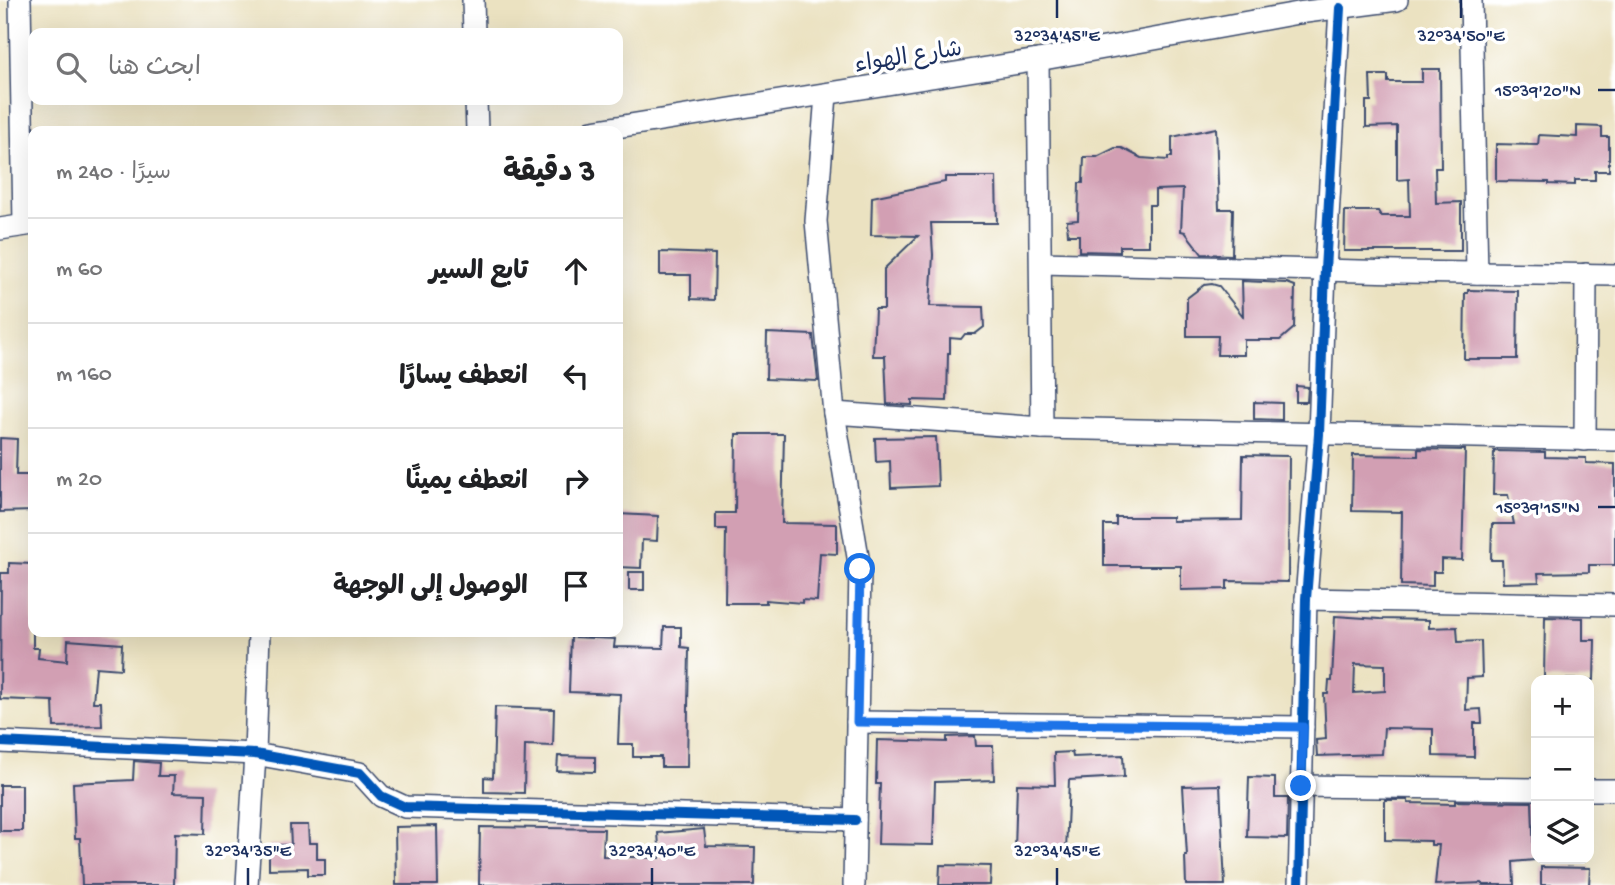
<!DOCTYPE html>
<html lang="ar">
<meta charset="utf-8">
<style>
:root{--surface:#fff;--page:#f2f2f2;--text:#202124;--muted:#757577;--line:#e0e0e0}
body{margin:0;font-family:"Gochi Hand","Playpen Sans Arabic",sans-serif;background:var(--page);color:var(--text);direction:rtl}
.controls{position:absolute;right:21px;bottom:21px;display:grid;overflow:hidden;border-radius:14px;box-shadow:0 7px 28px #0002}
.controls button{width:63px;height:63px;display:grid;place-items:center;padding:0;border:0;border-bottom:2px solid var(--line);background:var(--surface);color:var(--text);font:35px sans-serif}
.stop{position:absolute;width:21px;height:21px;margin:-16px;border:5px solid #1a73e8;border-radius:50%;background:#fff}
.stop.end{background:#1a73e8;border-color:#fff;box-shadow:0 2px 7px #0008}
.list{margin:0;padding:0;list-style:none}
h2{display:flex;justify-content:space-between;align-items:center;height:91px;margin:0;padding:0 28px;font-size:30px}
h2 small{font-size:23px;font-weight:400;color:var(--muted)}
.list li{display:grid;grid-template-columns:46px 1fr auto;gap:21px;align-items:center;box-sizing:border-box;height:105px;padding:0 28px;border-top:2px solid var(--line)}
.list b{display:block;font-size:26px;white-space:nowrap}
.list em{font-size:23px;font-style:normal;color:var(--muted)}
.icon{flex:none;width:38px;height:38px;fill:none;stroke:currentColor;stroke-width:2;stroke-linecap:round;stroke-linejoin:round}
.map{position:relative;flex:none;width:1615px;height:885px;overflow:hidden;direction:ltr}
.search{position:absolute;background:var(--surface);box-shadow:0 7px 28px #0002;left:28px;top:28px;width:595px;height:77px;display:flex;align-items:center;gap:18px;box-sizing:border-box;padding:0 24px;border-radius:14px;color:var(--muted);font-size:26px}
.panel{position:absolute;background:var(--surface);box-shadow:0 7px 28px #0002;left:28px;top:126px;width:595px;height:511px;border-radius:14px;direction:rtl}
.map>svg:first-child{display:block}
.building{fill:#d29fb3;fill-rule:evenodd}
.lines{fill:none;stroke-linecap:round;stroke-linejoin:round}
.minor-casing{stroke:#3a4a6d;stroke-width:24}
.minor{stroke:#fff;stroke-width:21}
.cycleway-casing{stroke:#fff;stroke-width:15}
.cycleway{stroke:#0057b8;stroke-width:10}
.route{stroke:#1a73e8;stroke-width:9}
.ticks{fill:none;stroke:#1b2f5e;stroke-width:2.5}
.labels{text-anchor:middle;stroke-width:7;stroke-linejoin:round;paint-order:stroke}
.street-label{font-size:23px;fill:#1b2f5e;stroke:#fff}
.ticks-label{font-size:18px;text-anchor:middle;fill:#1b2f5e;stroke:#fff;stroke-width:7;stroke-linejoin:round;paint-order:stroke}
</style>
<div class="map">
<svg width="1615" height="885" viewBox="0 0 1615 885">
<rect width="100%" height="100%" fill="#fff"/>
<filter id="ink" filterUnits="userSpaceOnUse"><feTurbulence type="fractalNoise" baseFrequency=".0143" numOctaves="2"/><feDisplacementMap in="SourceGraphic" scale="14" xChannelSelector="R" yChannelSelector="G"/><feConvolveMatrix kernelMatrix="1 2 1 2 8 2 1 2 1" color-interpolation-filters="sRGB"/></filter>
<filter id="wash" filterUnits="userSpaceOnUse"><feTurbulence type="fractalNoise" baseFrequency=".00686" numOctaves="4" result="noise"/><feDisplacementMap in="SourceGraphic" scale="28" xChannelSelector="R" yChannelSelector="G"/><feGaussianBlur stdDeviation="1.57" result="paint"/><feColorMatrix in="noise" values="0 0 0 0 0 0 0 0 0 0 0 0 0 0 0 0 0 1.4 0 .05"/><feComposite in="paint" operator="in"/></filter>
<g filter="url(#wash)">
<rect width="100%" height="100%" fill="#ebe2c1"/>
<g id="blocks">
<g class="building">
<polygon points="1422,69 1440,69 1441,168 1435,168 1436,203 1461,202 1461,251 1344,251 1345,211 1378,211 1381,216 1410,216 1409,179 1397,180 1397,126 1366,127 1366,101 1371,101 1370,75 1388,75 1388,82 1422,82"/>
<polygon points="1577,126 1602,127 1602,137 1609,137 1609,171 1595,171 1595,180 1575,180 1575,185 1549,184 1549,182 1496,181 1496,144 1538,145 1539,135 1577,137"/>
<polygon points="1216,128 1219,209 1233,209 1232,255 1202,254 1185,232 1181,231 1183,189 1155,190 1155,205 1149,205 1149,246 1120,246 1120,252 1079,251 1079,235 1068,235 1067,221 1078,220 1079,183 1083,183 1084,157 1097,157 1115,148 1122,148 1141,158 1168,160 1168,157 1172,157 1172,137"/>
<polygon points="945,177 996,177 997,223 931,223 933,255 930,306 983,307 984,327 975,334 965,334 961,339 950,338 950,353 948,353 947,401 912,400 912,405 887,404 885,356 873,356 875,309 884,309 884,269 918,236 871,235 872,197 945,182"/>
<polygon points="660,252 715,254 714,300 691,299 691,275 660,275"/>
<polygon points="1242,281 1287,283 1295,286 1294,328 1280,340 1244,340 1244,355 1217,355 1218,336 1187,336 1187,298 1204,285 1212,284 1219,286 1243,316"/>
<polygon points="1468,290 1518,291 1517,359 1464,359 1465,293 1468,293"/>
<polygon points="767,333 813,335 818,381 766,379"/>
<polygon points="1296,386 1308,387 1307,402 1296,402"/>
<polygon points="1254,402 1282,403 1282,420 1254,419"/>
<polygon points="736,434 784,434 782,523 837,524 837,554 820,553 817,601 802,600 802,603 766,600 766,603 725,603 726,529 716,529 716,513 735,513"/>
<polygon points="936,437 938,486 891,488 890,461 876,462 875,438"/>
<polygon points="0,438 17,439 16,475 33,475 33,511 0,512"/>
<polygon points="1418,449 1465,450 1462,560 1441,559 1441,572 1433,572 1433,586 1401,585 1402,512 1352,511 1353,455 1418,456"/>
<polygon points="1494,451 1545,452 1545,457 1586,458 1586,463 1615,464 1615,565 1589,565 1589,572 1538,573 1539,582 1503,583 1502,560 1491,560 1492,524 1514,524 1508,495 1493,495"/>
<polygon points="1243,455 1289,456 1288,582 1227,581 1227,589 1181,590 1181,566 1104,566 1104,525 1116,525 1116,517 1172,517 1172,521 1242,520"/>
<polygon points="618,514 658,516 657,541 642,540 641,568 618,567"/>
<polygon points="9,563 33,564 33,648 39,648 38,658 67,661 68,640 122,644 121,669 96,667 93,702 101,702 102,726 54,727 53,701 0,699 1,573 9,573"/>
<rect x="629" y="572" width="15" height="18"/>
<path d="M 1335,616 L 1380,619 L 1429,620 L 1429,628 L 1457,627 L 1458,642 L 1481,641 L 1482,677 L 1467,678 L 1466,710 L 1481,709 L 1482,723 L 1474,723 L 1474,757 L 1433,756 L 1433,729 L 1384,728 L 1382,754 L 1317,756 L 1316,740 L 1326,739 L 1324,694 L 1328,694 L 1329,681 L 1332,681 ZM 1355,664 L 1385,665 L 1385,691 L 1354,693 Z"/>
<polygon points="1545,617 1583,618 1583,640 1595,640 1594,680 1544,679"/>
<polygon points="664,627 681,627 681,647 689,648 687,767 661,767 661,757 633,757 633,744 618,744 620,694 569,692 571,637 615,639 614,647 663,648"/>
<polygon points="495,707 554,709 553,746 525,745 524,793 484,792 484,777 493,778"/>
<polygon points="975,736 976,746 993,746 994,780 935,782 933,845 878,844 880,784 876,784 877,740 947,742 947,737"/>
<polygon points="1072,752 1073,757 1123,755 1124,777 1069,780 1066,851 1015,850 1017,784 1055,785 1054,753"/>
<polygon points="558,756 595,757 595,772 557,771"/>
<polygon points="134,761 159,763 158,776 174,776 173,793 206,794 205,834 175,833 174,885 82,885 80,838 75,838 73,783 133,780"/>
<polygon points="1249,777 1275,778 1275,798 1288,798 1287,838 1247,837"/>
<rect x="0" y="785" width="22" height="46"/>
<polygon points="1220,785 1225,885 1186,885 1185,856 1187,856 1183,786"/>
<polygon points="1385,800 1408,800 1408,803 1455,804 1455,801 1532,802 1534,860 1513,862 1514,885 1483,885 1482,883 1435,885 1439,845 1431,845 1431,841 1385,840"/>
<polygon points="290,825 308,825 309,843 317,843 317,859 325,859 325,875 308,875 308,868 269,869 269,845 291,845"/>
<polygon points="437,826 438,885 396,885 395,827"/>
<polygon points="480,827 604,829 603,856 660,858 658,833 704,829 706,846 755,847 754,885 479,885"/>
<polygon points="940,865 991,866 990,885 939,885"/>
<polygon points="1541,867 1590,868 1589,885 1541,885"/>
</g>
</g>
</g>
<g filter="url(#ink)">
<use href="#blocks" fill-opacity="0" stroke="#3a4a6d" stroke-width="2"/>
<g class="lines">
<defs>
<g id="minor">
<polyline points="20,0 24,225"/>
<polyline points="473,0 474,33"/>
<polyline points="1471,0 1477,273"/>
<polyline points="1038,60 1042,428"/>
<polyline points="826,95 816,221 834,413 860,569 854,885"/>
<polyline points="476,100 477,131"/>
<polyline points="592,131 1038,60 1298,13 1397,0"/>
<polyline points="0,229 33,224"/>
<polyline points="1041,263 1399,272 1615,275"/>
<polyline points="834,413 1042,428 1615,440"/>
<polyline points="1585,440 1586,274"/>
<polyline points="1306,599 1615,605"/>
<polyline points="857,722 1303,727"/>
<polyline points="0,742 255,754 360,773 381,796 405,807 855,820"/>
<polyline points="1301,786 1536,789"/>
<polyline points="1589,790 1615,790"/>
<polyline points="247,885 255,754 259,632"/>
<polyline points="1299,885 1306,599 1319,434 1325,270 1340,8"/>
</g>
</defs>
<use href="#minor" class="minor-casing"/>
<use href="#minor" class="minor"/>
<defs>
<g id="cycleway">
<polyline points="0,742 255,754 360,773 381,796 405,807 855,820"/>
<polyline points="1299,885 1306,599 1319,434 1325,270 1340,8"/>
</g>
</defs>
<use href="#cycleway" class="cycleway-casing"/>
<use href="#cycleway" class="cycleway"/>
</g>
</g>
<g class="lines" filter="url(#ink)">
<polyline class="route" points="860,569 857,722 1303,727 1301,786"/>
</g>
<path class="ticks" d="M 1057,0 L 1057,18M 1461,0 L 1461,18M 1598,90 L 1615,90M 1598,507 L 1615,507M 248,868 L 248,885M 652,868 L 652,885M 1057,868 L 1057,885"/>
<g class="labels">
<g class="street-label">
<text transform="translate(908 55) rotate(-9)" y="8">شارع الهواء</text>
</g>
</g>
<g class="ticks-label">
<text x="1057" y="41">32°34'45"E</text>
<text x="1461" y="41">32°34'50"E</text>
<text x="1538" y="96">15°39'20"N</text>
<text x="1538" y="513">15°39'15"N</text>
<text x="248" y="856">32°34'35"E</text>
<text x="652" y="856">32°34'40"E</text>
<text x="1057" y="856">32°34'45"E</text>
</g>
</svg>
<div class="controls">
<button>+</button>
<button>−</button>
<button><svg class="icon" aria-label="layers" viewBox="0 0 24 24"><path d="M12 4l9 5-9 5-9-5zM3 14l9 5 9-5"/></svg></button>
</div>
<div class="stop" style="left:860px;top:569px"></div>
<div class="stop end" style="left:1301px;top:786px"></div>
<div class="search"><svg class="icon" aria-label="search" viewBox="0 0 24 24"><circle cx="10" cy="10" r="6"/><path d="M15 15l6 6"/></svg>ابحث هنا</div>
<section class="panel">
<h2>3 دقيقة<small>سيرًا · 240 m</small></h2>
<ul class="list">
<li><svg class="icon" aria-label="ahead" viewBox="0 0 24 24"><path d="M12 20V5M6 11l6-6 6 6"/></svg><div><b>تابع السير</b></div><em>60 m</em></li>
<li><svg class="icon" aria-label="left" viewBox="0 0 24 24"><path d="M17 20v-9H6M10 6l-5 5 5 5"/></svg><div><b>انعطف يسارًا</b></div><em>160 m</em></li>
<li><svg class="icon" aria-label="right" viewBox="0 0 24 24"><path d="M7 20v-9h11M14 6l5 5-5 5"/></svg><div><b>انعطف يمينًا</b></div><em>20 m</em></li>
<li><svg class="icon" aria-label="arrive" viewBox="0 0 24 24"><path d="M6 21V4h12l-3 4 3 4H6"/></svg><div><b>الوصول إلى الوجهة</b></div></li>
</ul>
</section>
</div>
